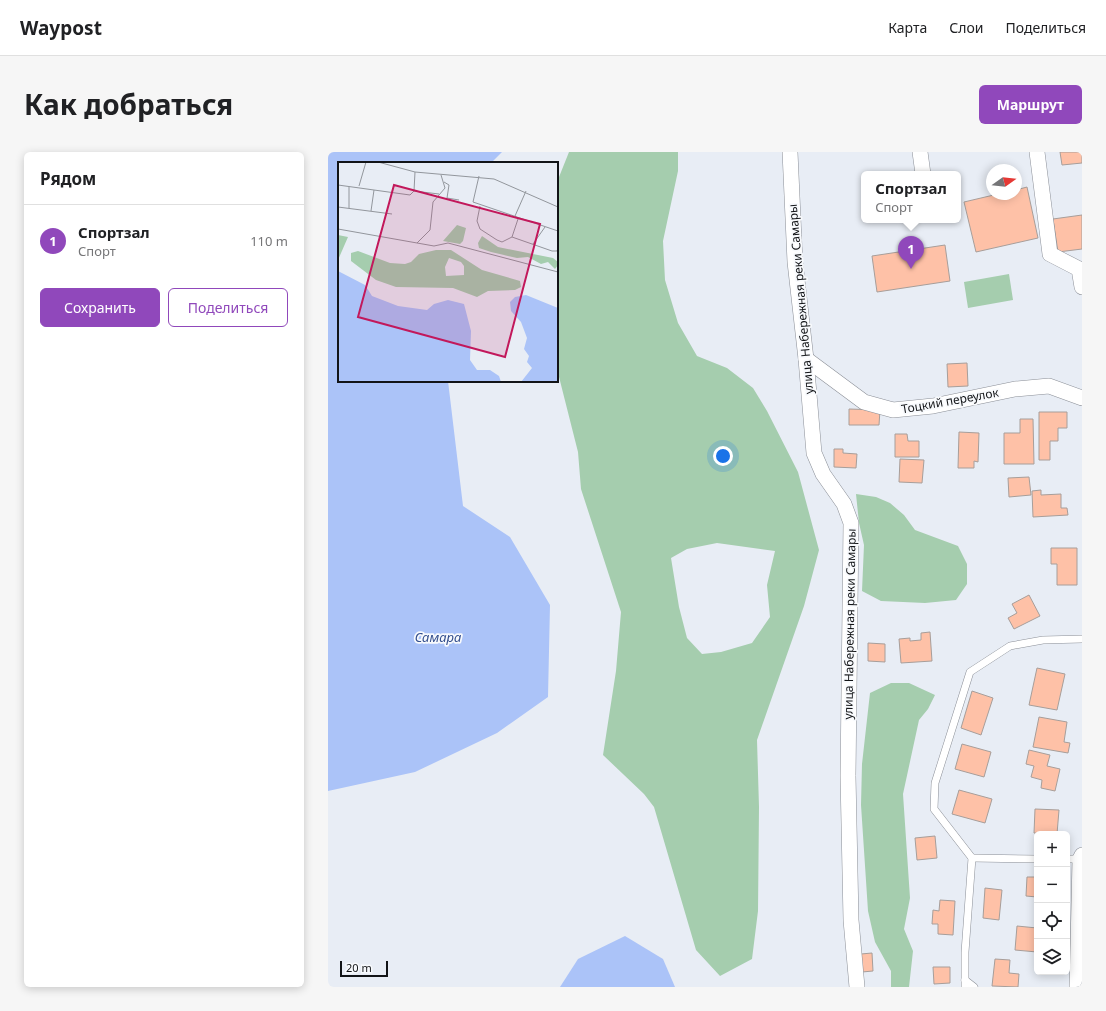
<!DOCTYPE html>
<html lang="ru">
<meta charset="utf-8">
<style>
:root{--surface:#fff;--page:#f6f6f6;--text:#202124;--muted:#757577;--line:#e0e0e0;--accent:#9048bb}
body{margin:0;font-family:"Noto Sans",sans-serif;background:var(--page);color:var(--text)}
.controls{position:absolute;right:12px;bottom:12px;display:grid;overflow:hidden;border-radius:6px;box-shadow:0 2px 10px #0003}
.controls button{width:36px;height:36px;display:grid;place-items:center;padding:0;border:0;border-bottom:1px solid var(--line);background:var(--surface);color:var(--text);font:20px sans-serif}
.compass{position:absolute;left:658px;top:12px;width:36px;height:36px;border-radius:50%;background:var(--surface);box-shadow:0 2px 10px #0003;rotate:75deg}
.scale{position:absolute;left:12px;bottom:10px;width:48px;box-sizing:border-box;padding-left:4px;border:2px solid #121417;border-top:0;font-size:11px;line-height:14px;white-space:nowrap;color:#121417;-webkit-text-stroke:3px #f8fafd;paint-order:stroke}
.you{position:absolute;left:395px;top:304px;width:14px;height:14px;margin:-10px;border:3px solid #fff;border-radius:50%;background:#1a73e8;box-shadow:0 0 0 6px #1a73e833}
.badge{display:grid;place-items:center;width:26px;height:26px;border-radius:50%;background:var(--accent);color:#fff;font-size:13px;font-weight:700}
.pin{position:absolute;translate:-50% -33px;filter:drop-shadow(0 1px 2px #0008)}
.pin::after{content:'';position:absolute;top:21px;width:14px;height:12px;background:inherit;clip-path:polygon(0 0,100% 0,50% 100%)}
.popup{position:absolute;left:533px;top:19px;width:100px;height:52px;box-sizing:border-box;display:grid;place-content:center;border-radius:6px;background:var(--surface);filter:drop-shadow(0 1px 3px #0005);font-size:13px;white-space:nowrap;color:var(--muted)}
.popup b{font-size:15px;color:var(--text)}
.popup::after{content:'';position:absolute;left:50%;top:100%;margin-left:-8px;border:8px solid transparent;border-top-color:var(--surface)}
.list{margin:0;padding:0;list-style:none}
h2{display:flex;justify-content:space-between;align-items:center;height:52px;margin:0;padding:0 16px;font-size:17px}
h2 small{font-size:13px;font-weight:400;color:var(--muted)}
.list li{display:grid;grid-template-columns:26px 1fr auto;gap:12px;align-items:center;box-sizing:border-box;height:72px;padding:0 16px;border-top:1px solid var(--line)}
.list b{display:block;font-size:15px;white-space:nowrap}
.list p{margin:0;font-size:13px;white-space:nowrap;color:var(--muted)}
.list em{font-size:13px;font-style:normal;color:var(--muted)}
.actions{display:flex;gap:8px;padding:12px 16px}
.actions a{flex:1;padding:9px 0;border:1px solid var(--accent);border-radius:6px;text-align:center;font-size:14px;color:var(--accent)}
.actions .main{background:var(--accent);color:#fff}
.icon{flex:none;width:22px;height:22px;fill:none;stroke:currentColor;stroke-width:2;stroke-linecap:round;stroke-linejoin:round}
.map{position:relative;flex:none;width:754px;height:835px;overflow:hidden;border-radius:6px}
header{display:flex;align-items:center;gap:24px;box-sizing:border-box;height:56px;padding:0 20px;background:var(--surface);border-bottom:1px solid var(--line)}
header strong{font-size:19px}
nav{display:flex;gap:22px;margin-inline-start:auto;font-size:14px}
.intro{display:flex;align-items:center;justify-content:space-between;box-sizing:border-box;height:96px;padding:0 24px}
h1{margin:0;font-size:28px}
.button{padding:10px 18px;border-radius:6px;background:var(--accent);color:#fff;font-size:14px;font-weight:700}
main{display:flex;gap:24px;padding:0 24px}
aside{flex:1;background:var(--surface);border-radius:6px;box-shadow:0 2px 10px #0003}
.map>svg:first-child{display:block}
.green{fill:#a5cdae;fill-rule:evenodd}
.water{fill:#abc3f8}
.building{fill:#fec1a7;stroke:#a79e9a}
.lines{fill:none;stroke-linecap:round;stroke-linejoin:round}
.service-casing{stroke:#8b8f97;stroke-width:8}
.minor-casing{stroke:#8b8f97;stroke-width:16}
.service{stroke:#fff;stroke-width:7}
.minor{stroke:#fff;stroke-width:15}
.labels{text-anchor:middle;stroke-width:3.5;stroke-linejoin:round;paint-order:stroke}
.street-label{font-size:12px;fill:#121417;stroke:#f8fafd}
.water-label{font-size:13px;font-style:italic;fill:#344f8e;stroke:#f8fafd}
.inset-road{fill:none;stroke:#92969c;stroke-width:1}
.view{fill:#c2185b;fill-opacity:0.15;stroke:#c2185b;stroke-width:2}
.inset-edge{fill:none;stroke:#121417;stroke-width:2}
</style>
<header>
<strong>Waypost</strong>
<nav><a>Карта</a><a>Слои</a><a>Поделиться</a></nav>
</header>
<div class="intro"><h1>Как добраться</h1><a class="button">Маршрут</a></div>
<main>
<aside>
<h2>Рядом<small></small></h2>
<ul class="list">
<li><span class="badge">1</span><div><b>Спортзал</b><p>Спорт</p></div><em>110 m</em></li>
</ul>
<div class="actions"><a class="main">Сохранить</a><a>Поделиться</a></div>
</aside>
<div class="map">
<svg width="754" height="835" viewBox="0 0 754 835">
<rect width="100%" height="100%" fill="#e8edf5"/>
<g class="green">
<path d="M 241,0 L 350,0 L 350,19 L 335,89 L 337,128 L 350,171 L 369,204 L 399,216 L 425,236 L 439,259 L 470,320 L 491,398 L 476,454 L 429,588 L 431,655 L 430,759 L 424,807 L 392,824 L 368,798 L 326,655 L 316,642 L 275,603 L 288,519 L 293,460 L 253,337 L 250,300 L 229,217 L 229,30 ZM 389,391 L 447,399 L 439,433 L 442,465 L 424,491 L 393,500 L 374,502 L 359,486 L 351,455 L 343,406 L 359,397 Z"/>
<polygon points="681,122 685,148 640,156 636,130"/>
<polygon points="528,342 548,345 562,351 576,363 587,378 630,394 639,412 639,432 628,448 597,451 553,449 534,439 536,393 531,371"/>
<polygon points="563,531 581,531 607,543 600,557 591,568 575,642 582,746 576,777 585,799 581,835 563,835 563,819 547,790 540,759 533,653 534,612 542,541"/>
</g>
<g class="water">
<polygon points="0,0 174,0 163,11 11,11 11,229 120,229 135,354 182,385 222,453 220,545 169,581 87,620 0,639"/>
<polygon points="297,784 335,807 347,835 232,835 250,807"/>
</g>
<g class="building">
<polygon points="732,0 754,0 754,11 734,13"/>
<polygon points="699,35 710,86 648,100 636,50 670,42 688,42 688,38"/>
<polygon points="754,63 754,97 730,100 725,67"/>
<polygon points="617,93 622,129 549,140 544,104"/>
<polygon points="639,211 640,234 620,235 619,212"/>
<polygon points="521,257 552,258 551,273 521,273"/>
<polygon points="711,260 739,260 739,276 730,276 730,289 722,289 722,308 711,308"/>
<polygon points="692,267 705,267 706,312 676,312 676,281 692,281"/>
<polygon points="631,280 651,281 650,310 646,309 646,316 630,316"/>
<polygon points="567,282 579,282 580,289 591,289 591,305 567,305"/>
<polygon points="506,297 515,297 515,301 529,302 528,316 506,315"/>
<polygon points="572,307 596,308 594,331 571,330"/>
<polygon points="701,325 703,343 681,345 680,326"/>
<polygon points="713,338 713,343 733,342 733,356 739,356 740,363 705,365 704,339"/>
<polygon points="723,396 749,396 749,433 729,433 729,412 723,412"/>
<polygon points="701,443 712,464 686,477 680,466 689,461 684,452"/>
<polygon points="602,480 604,509 573,511 571,487 582,486 582,489 593,488 593,481"/>
<polygon points="540,491 557,492 557,510 540,509"/>
<polygon points="709,516 737,522 729,558 701,553"/>
<polygon points="644,539 665,546 653,583 633,576"/>
<polygon points="711,565 739,570 736,590 742,591 740,601 705,595"/>
<polygon points="634,592 663,600 656,625 627,617"/>
<polygon points="701,598 722,603 719,614 732,617 727,639 713,636 714,628 703,625 706,614 698,612"/>
<polygon points="631,638 664,647 657,671 624,662"/>
<polygon points="707,657 731,658 729,682 706,681"/>
<polygon points="607,684 609,706 589,708 587,686"/>
<polygon points="699,725 709,725 709,745 698,744"/>
<polygon points="657,736 674,738 671,768 655,766"/>
<polygon points="612,748 627,749 625,783 610,782 610,772 604,772 605,758 611,759"/>
<polygon points="689,774 709,776 709,800 687,798"/>
<polygon points="544,801 545,819 534,820 533,802"/>
<polygon points="667,807 682,808 681,821 691,822 690,835 664,834"/>
<polygon points="605,815 622,815 622,831 606,832"/>
</g>
<g class="lines">
<defs>
<g id="service">
<polyline points="644,706 709,707"/>
<polyline points="739,707 752,707"/>
<polyline points="637,828 646,835"/>
<polyline points="637,835 637,800 644,706 606,657 607,631 642,520 682,494 715,488 754,487"/>
</g>
<g id="minor">
<polyline points="462,0 467,110 478,207 486,301 495,322 516,352 523,371 520,624 523,768 529,835"/>
<polyline points="592,0 595,22"/>
<polyline points="709,0 722,102 751,117 754,135"/>
<polyline points="478,207 536,250 565,258 605,254 687,237 721,234 754,246"/>
<polyline points="749,835 752,707 754,703"/>
</g>
</defs>
<use href="#service" class="service-casing"/>
<use href="#minor" class="minor-casing"/>
<use href="#service" class="service"/>
<use href="#minor" class="minor"/>
</g>
<g class="labels">
<g class="street-label">
<text transform="translate(473 147) rotate(-95)" y="4">улица Набережная реки Самары</text>
<text transform="translate(622 249) rotate(-10)" y="4">Тоцкий переулок</text>
<text transform="translate(522 472) rotate(-89)" y="4">улица Набережная реки Самары</text>
</g>
<g class="water-label">
<text x="110" y="490">Самара</text>
</g>
</g>
<g transform="translate(10 10)">
<rect width="220" height="220" fill="#e8edf5"/>
<path d="M 119,63 L 128,66 L 125,79 L 122,82 L 105,79 ZM 0,73 L 10,75 L 0,98 ZM 144,74 L 160,85 L 215,96 L 220,100 L 220,103 L 217,107 L 210,100 L 203,102 L 190,95 L 179,96 L 153,90 L 141,86 L 140,81 ZM 98,88 L 113,88 L 144,108 L 182,119 L 183,125 L 177,128 L 150,129 L 139,135 L 115,126 L 58,125 L 38,118 L 13,99 L 13,91 L 20,89 L 52,101 L 67,102 L 73,100 L 81,92 ZM 111,96 L 123,100 L 126,104 L 126,113 L 108,114 L 107,105 Z" fill="#a5cdae" fill-rule="evenodd"/>
<path d="M 0,109 L 27,123 L 34,134 L 60,144 L 89,148 L 96,142 L 110,138 L 126,142 L 133,169 L 132,198 L 139,208 L 152,208 L 161,214 L 163,220 L 0,220 ZM 188,133 L 220,146 L 220,220 L 183,220 L 194,206 L 189,200 L 191,194 L 186,187 L 189,176 L 183,160 L 173,149 L 172,140 L 177,135 Z" fill="#abc3f8"/>
<path class="inset-road" d="M 40,0 L 77,10 L 156,17 L 220,45M 141,14 L 135,40 L 220,69M 106,20 L 111,23 L 109,36 L 121,38M 0,23 L 72,33 L 76,29 L 101,32M 21,24 L 28,0M 76,29 L 77,10M 142,44 L 139,59 L 142,67 L 159,78 L 164,80 L 174,75 L 214,89 L 219,89 L 220,86M 0,45 L 54,52M 11,46 L 11,25M 33,49 L 36,28M 177,54 L 188,29M 0,67 L 96,84 L 110,81 L 220,110M 174,75 L 180,57M 79,81 L 92,68 L 95,40 L 107,26 L 103,13M 195,82 L 207,65"/>
<path class="view" d="M 56,23 L 202,62 L 167,195 L 20,155 Z"/>
<rect width="220" height="220" class="inset-edge"/>
</g>
</svg>
<div class="controls">
<button>+</button>
<button>−</button>
<button><svg class="icon" aria-label="locate" viewBox="0 0 24 24"><circle cx="12" cy="12" r="6"/><path d="M12 2v4M12 18v4M2 12h4M18 12h4"/></svg></button>
<button><svg class="icon" aria-label="layers" viewBox="0 0 24 24"><path d="M12 4l9 5-9 5-9-5zM3 14l9 5 9-5"/></svg></button>
</div>
<svg class="compass" viewBox="-18 -18 36 36"><path d="M0-13l5 13h-10z" fill="#e53935"/><path d="M0 13l5-13h-10z" fill="#757577"/></svg>
<div class="scale">20 m</div>
<div class="you"></div>
<div class="pin badge" style="left:583px;top:117px">1</div>
<div class="popup"><b>Спортзал</b>Спорт</div>
</div>
</main>
